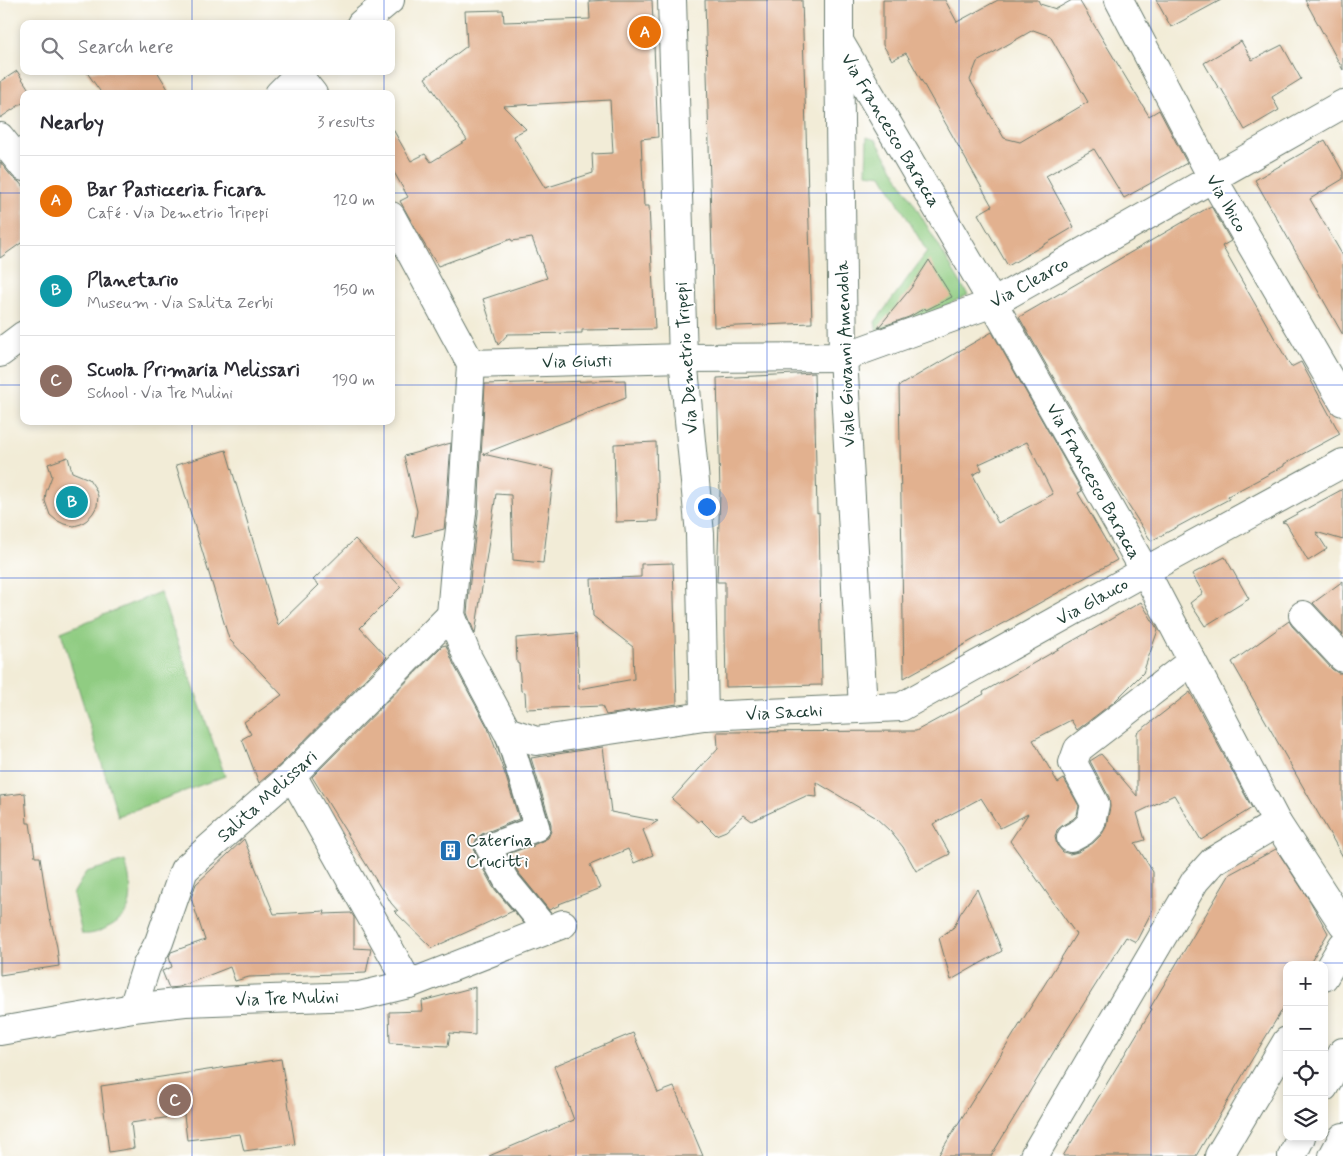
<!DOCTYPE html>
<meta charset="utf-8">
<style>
:root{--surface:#fff;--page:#f7f7f7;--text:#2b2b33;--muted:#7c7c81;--line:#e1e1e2;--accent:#1f6fb2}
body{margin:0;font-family:Mynerve,sans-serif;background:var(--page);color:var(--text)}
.controls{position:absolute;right:15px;bottom:15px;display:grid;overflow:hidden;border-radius:10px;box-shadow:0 2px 8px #0003}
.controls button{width:45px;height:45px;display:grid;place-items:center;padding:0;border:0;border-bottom:1px solid var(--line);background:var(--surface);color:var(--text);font:25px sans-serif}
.you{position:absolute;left:706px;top:506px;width:18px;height:18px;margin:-12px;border:4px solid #fff;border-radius:50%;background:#1a73e8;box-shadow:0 0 0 8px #1a73e833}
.badge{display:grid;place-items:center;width:32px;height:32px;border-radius:50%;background:var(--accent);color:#fff;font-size:16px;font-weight:700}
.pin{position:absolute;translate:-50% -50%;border:2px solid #fff;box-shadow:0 1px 5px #0006}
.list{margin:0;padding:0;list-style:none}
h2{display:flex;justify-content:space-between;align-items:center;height:65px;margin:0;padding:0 20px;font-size:21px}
h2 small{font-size:16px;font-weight:400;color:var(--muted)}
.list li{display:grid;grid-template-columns:32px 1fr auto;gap:15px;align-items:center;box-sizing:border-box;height:90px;padding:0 20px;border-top:1px solid var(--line)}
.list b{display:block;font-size:19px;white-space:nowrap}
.list p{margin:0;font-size:16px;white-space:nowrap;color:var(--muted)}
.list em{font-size:16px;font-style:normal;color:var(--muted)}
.icon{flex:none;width:28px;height:28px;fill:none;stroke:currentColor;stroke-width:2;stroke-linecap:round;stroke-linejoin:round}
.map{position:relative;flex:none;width:1343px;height:1156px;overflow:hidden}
.search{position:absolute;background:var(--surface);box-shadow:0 2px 8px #0003;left:20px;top:20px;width:375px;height:55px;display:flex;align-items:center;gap:12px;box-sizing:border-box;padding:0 18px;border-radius:10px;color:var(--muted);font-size:19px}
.panel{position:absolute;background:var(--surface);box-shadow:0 2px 8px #0003;left:20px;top:90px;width:375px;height:335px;border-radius:10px}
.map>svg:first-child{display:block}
.green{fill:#90cc82;stroke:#58845b}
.building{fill:#e2b18f;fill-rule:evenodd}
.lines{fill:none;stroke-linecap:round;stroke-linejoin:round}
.pedestrian-casing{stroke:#697a6d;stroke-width:28}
.minor-casing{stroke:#697a6d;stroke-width:30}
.tertiary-casing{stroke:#697a6d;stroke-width:30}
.pedestrian{stroke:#fff;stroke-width:25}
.minor{stroke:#fff;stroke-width:28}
.tertiary{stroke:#fff;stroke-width:28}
.grid{fill:none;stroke:#1d4ed8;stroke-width:1;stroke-opacity:0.55}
.labels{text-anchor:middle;stroke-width:4;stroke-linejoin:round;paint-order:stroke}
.street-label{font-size:18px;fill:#1f3d34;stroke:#fff}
.poi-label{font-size:18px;fill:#1f3d34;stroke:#fff;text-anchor:start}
</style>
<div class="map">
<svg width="1343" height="1156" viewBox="0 0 1343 1156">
<rect width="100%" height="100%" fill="#fff"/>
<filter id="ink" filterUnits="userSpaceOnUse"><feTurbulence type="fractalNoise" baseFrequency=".02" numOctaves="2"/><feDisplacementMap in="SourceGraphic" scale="10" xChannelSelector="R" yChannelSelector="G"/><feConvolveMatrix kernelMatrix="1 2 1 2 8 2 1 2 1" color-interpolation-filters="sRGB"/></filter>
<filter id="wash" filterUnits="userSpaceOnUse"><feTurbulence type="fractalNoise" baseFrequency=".0096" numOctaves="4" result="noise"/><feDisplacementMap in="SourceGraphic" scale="20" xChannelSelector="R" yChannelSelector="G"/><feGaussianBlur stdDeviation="1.12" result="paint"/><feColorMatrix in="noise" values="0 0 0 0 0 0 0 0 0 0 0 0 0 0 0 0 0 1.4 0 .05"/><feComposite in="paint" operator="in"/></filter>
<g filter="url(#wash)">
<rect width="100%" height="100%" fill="#f2ecd7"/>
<g class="green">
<polygon points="867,137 876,140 968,295 878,337 875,322 927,252 882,175 866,173"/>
<polygon points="160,592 225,776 118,816 61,632"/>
<path d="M 125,861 C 129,875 135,898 126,912 C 122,918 115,924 108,927 C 100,932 91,935 82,934 L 73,894 L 86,872 Z"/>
</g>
<g id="blocks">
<g class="building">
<path d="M 608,0 L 652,0 L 658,137 L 641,139 L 644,206 L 649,206 L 655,329 L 582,330 L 582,333 L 508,334 L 498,345 L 483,299 L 547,278 L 532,238 L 512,241 L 511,239 L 438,266 L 423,242 L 400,201 L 408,197 L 391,167 L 391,126 L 411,161 L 425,154 L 431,162 L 467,140 L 425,78 L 467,46 L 465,11 L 503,10 L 504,22 L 590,19 L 589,1 ZM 610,100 L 613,153 L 592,154 L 593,173 L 545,188 L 513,136 L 526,129 L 503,106 Z"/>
<polygon points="705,0 802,0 812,323 714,327"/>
<path d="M 883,0 L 945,0 L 957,22 L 998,0 L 1038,0 L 1040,4 L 1056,9 L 1072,0 L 1079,0 L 1149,116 L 1159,110 L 1187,163 L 1124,198 L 1094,149 L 1046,176 L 1074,227 L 1008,266 L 978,214 L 992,206 L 906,53 L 892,60 L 883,45 ZM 1033,30 L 1050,36 L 1088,102 L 1020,142 L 1004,138 L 970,80 L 977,62 Z"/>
<polygon points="1156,0 1221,0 1171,27"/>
<polygon points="1305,0 1343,0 1343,70"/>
<polygon points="1241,41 1252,60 1282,45 1301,79 1272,97 1279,110 1245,130 1221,88 1219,89 1204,63"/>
<polygon points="17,71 32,94 24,94 24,102 0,118 0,82"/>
<polygon points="86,71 157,71 171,94 102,94"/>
<polygon points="1325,140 1343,172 1343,179 1310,199 1343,256 1343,335 1255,180"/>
<polygon points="0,162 12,177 19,182 24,188 24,241 0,258"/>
<polygon points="1211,206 1231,241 1222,246 1291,367 1301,362 1340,434 1284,464 1284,466 1228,496 1229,499 1151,541 1109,475 1019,317"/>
<polygon points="929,260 952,297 926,310 925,308 909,317 878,328 911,288"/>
<path d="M 992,332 L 1082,491 L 1078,493 L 1117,560 L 904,678 L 899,386 ZM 1027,442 L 1053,494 L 998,523 L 973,475 L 982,470 L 979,464 Z"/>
<polygon points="814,373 817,513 819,512 822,685 726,687 725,632 725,582 717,582 720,492 717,378"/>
<polygon points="625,380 626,398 483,454 554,470 543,563 513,560 511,495 496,494 475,634 467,613 471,570 478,514 485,384"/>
<polygon points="656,442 658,521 616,522 614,444"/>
<polygon points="451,443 446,512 444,529 413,537 417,511 404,456"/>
<polygon points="226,450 278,625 319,585 313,580 355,539 401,587 360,628 387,657 281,764 259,783 242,739 251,734 244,722 282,695 229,639 176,465"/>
<polygon points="68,457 72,472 89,479 95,488 98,496 97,506 93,513 87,520 81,524 74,526 64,524 56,520 50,515 45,501 46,492 52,476 48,464"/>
<polygon points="1343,489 1343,540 1316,532 1327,549 1308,561 1286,523 1282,522"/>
<polygon points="1225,557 1249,599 1205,626 1190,603 1203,593 1192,574"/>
<polygon points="673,563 677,704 606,715 602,706 526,709 525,692 521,691 519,664 517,663 516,638 577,633 579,689 634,679 633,647 593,616 591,579 641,577 641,564"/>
<polygon points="1343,581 1343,635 1313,603"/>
<polygon points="1141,602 1158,630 1143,673 1114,702 1077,730 1071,720 1033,740 1058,783 1064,779 1079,806 1077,815 1073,819 1063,825 1057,830 1055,837 1057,845 1063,852 1070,854 1078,852 1093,843 1102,834 1106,827 1110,807 1109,797 1090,761 1101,754 1137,796 1137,733 1190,692 1252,808 1201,840 1174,795 1137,813 1145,840 1135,843 1153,872 1153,909 1136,942 1126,937 1062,1038 991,1156 938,1156 1076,934 1010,841 1028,814 1000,828 981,798 933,824 950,854 916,871 903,847 890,831 875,817 816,782 817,797 806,796 752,821 744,815 726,831 716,835 701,820 698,822 672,799 718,748 717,732 916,731 984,694 983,692"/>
<polygon points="1289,621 1292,626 1332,669 1338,673 1343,673 1343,857 1232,662"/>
<polygon points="446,645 454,665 488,728 506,777 519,819 482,834 477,838 474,846 475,854 493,887 513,911 432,948 394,911 398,911 391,903 383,889 382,890 312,777 442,646"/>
<polygon points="603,747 611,812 658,821 643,830 653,855 634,863 628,849 590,865 600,888 559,904 560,905 549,910 518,872 508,854 532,845 533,848 533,845 542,841 548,838 551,831 551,824 531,758"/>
<polygon points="25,793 27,823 30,823 35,857 40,857 48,909 57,947 59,966 0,975 0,796"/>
<polygon points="244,839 274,914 325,911 324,914 351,913 354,917 354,948 371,949 366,973 249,977 235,981 230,967 179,987 169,988 162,971 172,967 169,957 171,952 205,940 191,898 196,884"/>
<polygon points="1276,849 1310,901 1328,933 1309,965 1287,965 1287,1002 1248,1066 1196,1156 1063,1156 1152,1009 1150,1008 1230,874"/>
<polygon points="977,889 1002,951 951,980 939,938 954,927 960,914"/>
<polygon points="475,987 475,1035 450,1033 448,1046 390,1043 389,1012 423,1011 422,1001"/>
<polygon points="633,1033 658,1093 674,1087 703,1156 489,1156 574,1120 554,1066"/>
<polygon points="281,1059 295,1144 244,1151 240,1134 187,1140 184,1115 131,1123 134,1148 109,1152 101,1086"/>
</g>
</g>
</g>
<g filter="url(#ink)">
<use href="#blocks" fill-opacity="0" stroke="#697a6d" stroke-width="1"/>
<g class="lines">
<defs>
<polyline id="pedestrian" points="507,731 537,828 488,847 506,880 547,930"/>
<g id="minor">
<polyline points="672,0 683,358 700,534 704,716"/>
<polyline points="1119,0 1213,179 1343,402"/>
<polyline points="361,24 390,0"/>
<polyline points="839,41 993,303 1145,571 1277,823 1343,924"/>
<polyline points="298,75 313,94"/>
<polyline points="279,94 302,71"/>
<polyline points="0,137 24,167"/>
<polyline points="391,216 471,364 462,513 455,568 451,615 468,658 507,731 536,741 704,716 901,707 1145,571 1343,463"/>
<polyline points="0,353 24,335"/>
<polyline points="471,364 683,358 843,357 993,303 1343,104"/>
<polyline points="1303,615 1343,658"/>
<polyline points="292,775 409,984"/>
<polyline points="1071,838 1082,832 1091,823 1095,804 1073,763 1078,749 1192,661"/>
<polyline points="1324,977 1343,945"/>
<polyline points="133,1008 146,967 159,942 184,870 292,775 451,615"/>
<polyline points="0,1031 133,1008 185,1002 359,996 409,984 563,924"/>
<polyline points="1034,1156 1195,881 1213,861 1277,823"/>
<polyline points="1219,1156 1287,1041"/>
</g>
<g id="tertiary">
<polyline points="839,0 839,41 843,357 863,708"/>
<polyline points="1324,1087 1343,1052"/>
<polyline points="1292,1156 1301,1137"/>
<polyline points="1333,1156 1343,1137"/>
</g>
</defs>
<use href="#pedestrian" class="pedestrian-casing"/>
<use href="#minor" class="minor-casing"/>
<use href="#tertiary" class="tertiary-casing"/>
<use href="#pedestrian" class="pedestrian"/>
<use href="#minor" class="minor"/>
<use href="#tertiary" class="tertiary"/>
</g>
</g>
<path class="grid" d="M 192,0 L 192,24M 384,0 L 384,24M 576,0 L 576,1156M 767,0 L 767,1156M 959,0 L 959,1156M 1151,0 L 1151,1156M 192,71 L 192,94M 384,71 L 384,94M 0,193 L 24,193M 391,193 L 1343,193M 0,385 L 24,385M 391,385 L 1343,385M 192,421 L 192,1156M 384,421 L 384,1156M 0,578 L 1343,578M 0,771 L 1343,771M 0,963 L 1343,963"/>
<defs>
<symbol id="building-square" viewBox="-11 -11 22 22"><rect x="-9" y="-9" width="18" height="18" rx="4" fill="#1f6fb2" stroke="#fff"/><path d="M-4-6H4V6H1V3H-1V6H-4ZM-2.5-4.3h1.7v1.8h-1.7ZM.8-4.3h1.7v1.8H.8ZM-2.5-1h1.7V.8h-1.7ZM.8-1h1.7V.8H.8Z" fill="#fff"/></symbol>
</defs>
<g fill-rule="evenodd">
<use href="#building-square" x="438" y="838" width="25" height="25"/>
</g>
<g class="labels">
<g class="street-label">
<text transform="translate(891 130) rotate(59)" y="6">Via Francesco Baracca</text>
<text transform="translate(1227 203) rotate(60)" y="6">Via Ibico</text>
<text transform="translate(1029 282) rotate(-29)" y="6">Via Clearco</text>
<text transform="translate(845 354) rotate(-92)" y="6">Viale Giovanni Amendola</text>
<text transform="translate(686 358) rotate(-94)" y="6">Via Demetrio Tripepi</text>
<text transform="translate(577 361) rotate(-1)" y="6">Via Giusti</text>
<text transform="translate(1094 481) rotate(61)" y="6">Via Francesco Baracca</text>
<text transform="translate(1092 601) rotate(-29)" y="6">Via Glauco</text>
<text transform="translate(784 712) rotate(-3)" y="6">Via Sacchi</text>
<text transform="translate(267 796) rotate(-42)" y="6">Salita Melissari</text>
<text transform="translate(287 998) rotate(-2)" y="6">Via Tre Mulini</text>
</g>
<g class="poi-label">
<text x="466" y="846">Caterina<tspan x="466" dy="21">Crucitti</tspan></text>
</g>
</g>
</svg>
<div class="controls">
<button>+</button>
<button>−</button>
<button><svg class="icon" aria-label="locate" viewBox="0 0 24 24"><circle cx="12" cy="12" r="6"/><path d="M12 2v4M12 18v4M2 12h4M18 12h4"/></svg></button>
<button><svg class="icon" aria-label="layers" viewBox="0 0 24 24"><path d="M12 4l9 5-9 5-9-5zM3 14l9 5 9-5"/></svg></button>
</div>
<div class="you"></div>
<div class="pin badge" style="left:645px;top:32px;background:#e8710a">A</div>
<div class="pin badge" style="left:72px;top:502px;background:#0f9aa8">B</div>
<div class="pin badge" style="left:175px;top:1100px;background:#8d6e63">C</div>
<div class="search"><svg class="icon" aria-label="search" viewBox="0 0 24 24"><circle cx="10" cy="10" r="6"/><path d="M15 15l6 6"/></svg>Search here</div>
<section class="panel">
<h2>Nearby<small>3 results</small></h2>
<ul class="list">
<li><span class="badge" style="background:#e8710a">A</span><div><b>Bar Pasticceria Ficara</b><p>Café · Via Demetrio Tripepi</p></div><em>120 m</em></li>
<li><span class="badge" style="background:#0f9aa8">B</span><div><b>Planetario</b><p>Museum · Via Salita Zerbi</p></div><em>150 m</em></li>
<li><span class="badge" style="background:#8d6e63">C</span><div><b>Scuola Primaria Melissari</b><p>School · Via Tre Mulini</p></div><em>190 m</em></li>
</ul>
</section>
</div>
